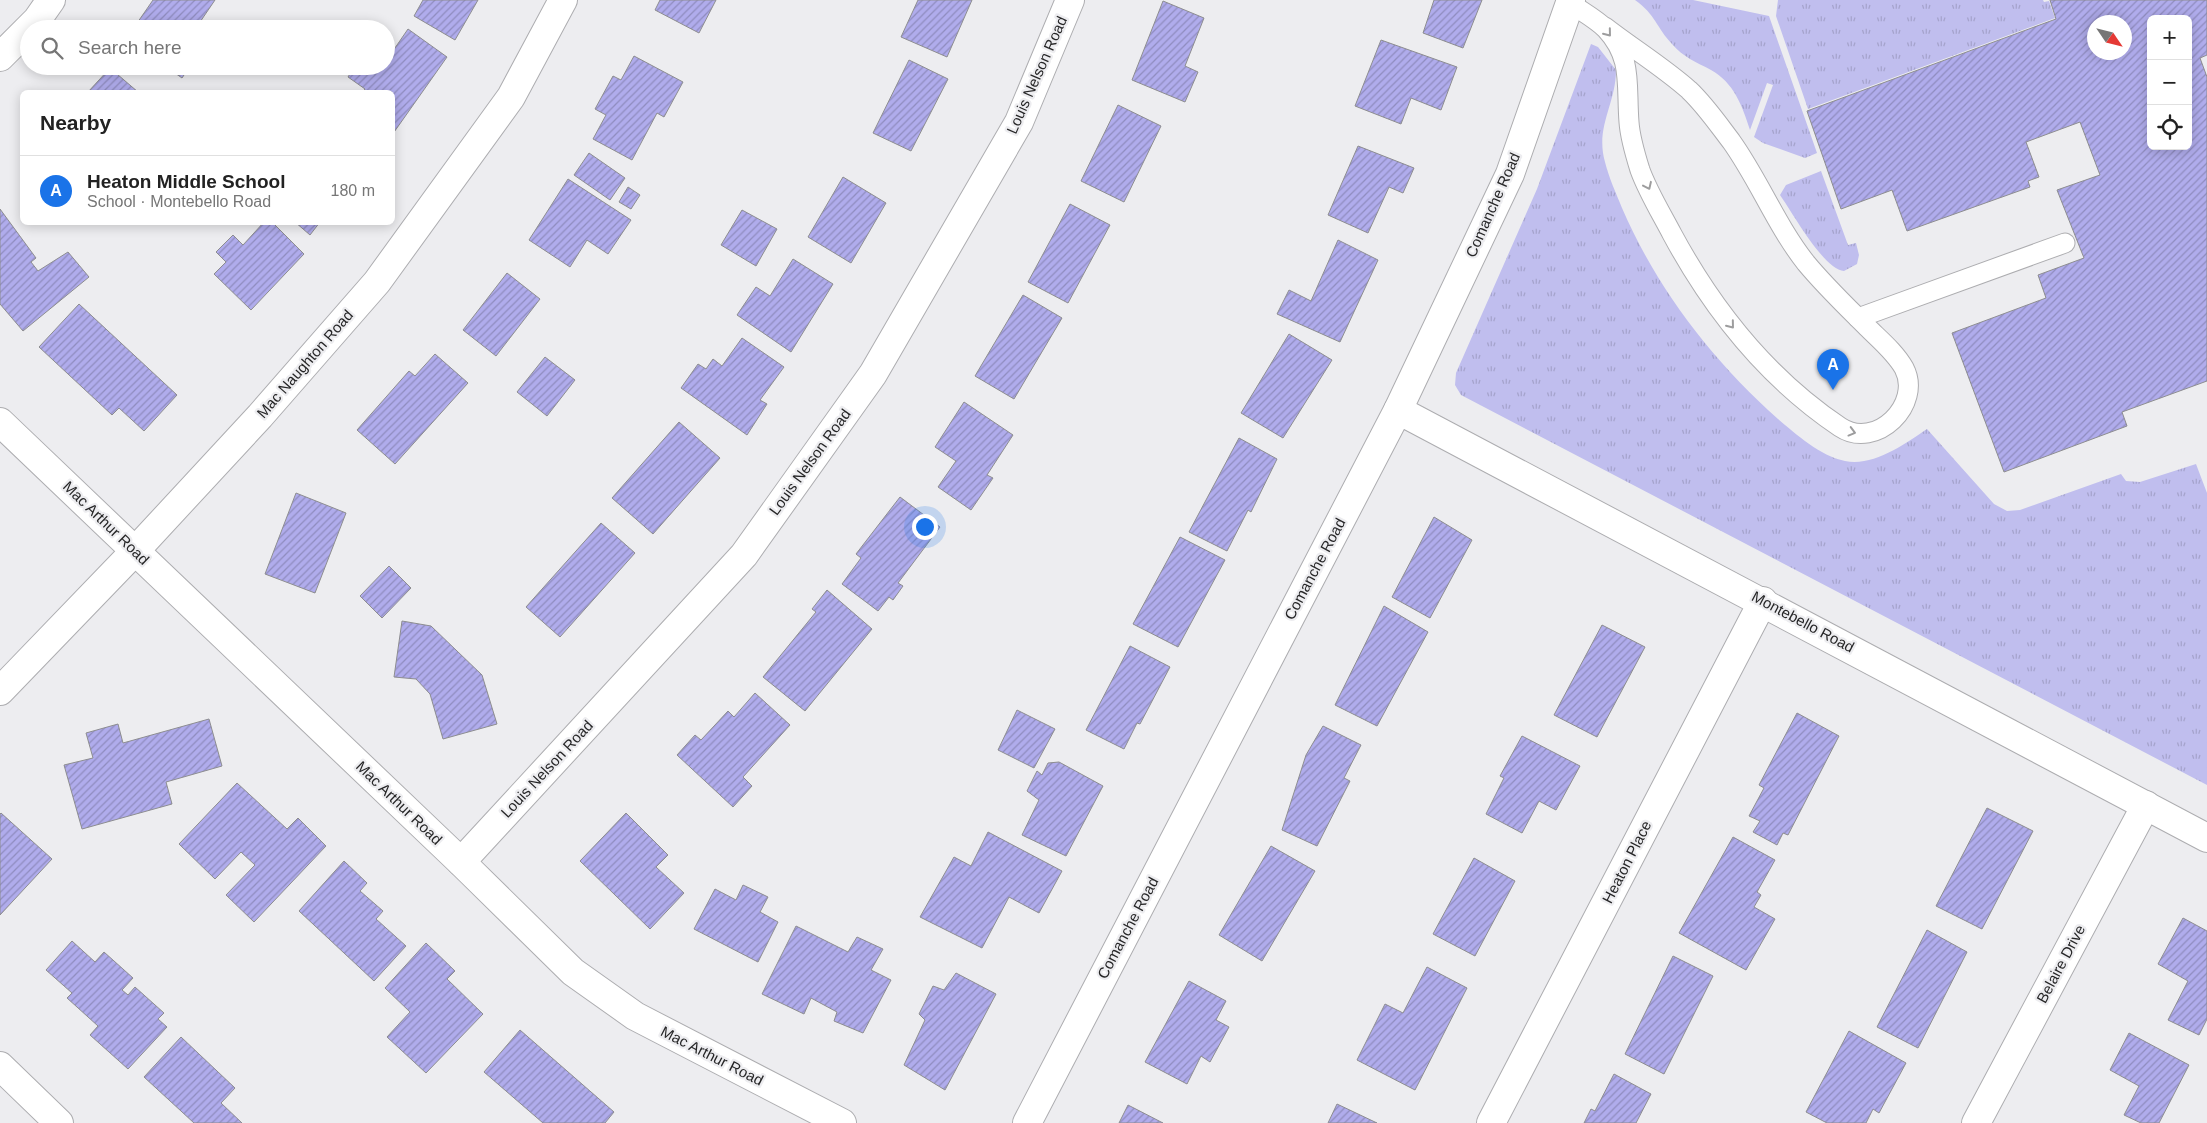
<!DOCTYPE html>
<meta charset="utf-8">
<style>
:root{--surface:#fff;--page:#f2f2f2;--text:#222;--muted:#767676;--line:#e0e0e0;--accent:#1a73e8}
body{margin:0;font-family:Helvetica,sans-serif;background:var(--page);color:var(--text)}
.controls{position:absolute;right:15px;top:15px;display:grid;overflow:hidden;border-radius:8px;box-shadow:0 2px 12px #0003}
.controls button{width:45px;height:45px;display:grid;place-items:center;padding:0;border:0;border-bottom:1px solid var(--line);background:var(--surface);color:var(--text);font:25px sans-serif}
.compass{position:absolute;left:2087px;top:15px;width:45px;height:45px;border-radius:50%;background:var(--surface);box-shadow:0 2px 12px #0003;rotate:125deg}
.you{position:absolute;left:924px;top:526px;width:18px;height:18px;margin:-12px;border:4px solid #fff;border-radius:50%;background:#1a73e8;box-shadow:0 0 0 8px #1a73e833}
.badge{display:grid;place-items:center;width:32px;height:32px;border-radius:50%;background:var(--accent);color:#fff;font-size:16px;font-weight:700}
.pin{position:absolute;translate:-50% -41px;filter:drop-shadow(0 1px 2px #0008)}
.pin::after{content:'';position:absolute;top:26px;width:18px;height:15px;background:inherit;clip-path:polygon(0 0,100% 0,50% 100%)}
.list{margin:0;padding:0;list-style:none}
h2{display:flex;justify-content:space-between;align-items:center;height:65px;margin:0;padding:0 20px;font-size:21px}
h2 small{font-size:16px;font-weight:400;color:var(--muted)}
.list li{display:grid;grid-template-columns:32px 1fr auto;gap:15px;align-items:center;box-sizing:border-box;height:70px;padding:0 20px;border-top:1px solid var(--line)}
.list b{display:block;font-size:19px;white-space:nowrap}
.list p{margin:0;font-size:16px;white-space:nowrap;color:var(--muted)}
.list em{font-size:16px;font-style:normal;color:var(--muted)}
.icon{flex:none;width:28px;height:28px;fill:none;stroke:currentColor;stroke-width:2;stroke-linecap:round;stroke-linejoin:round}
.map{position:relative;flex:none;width:2207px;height:1123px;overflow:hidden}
.search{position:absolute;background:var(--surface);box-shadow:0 2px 12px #0003;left:20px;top:20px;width:375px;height:55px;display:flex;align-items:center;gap:12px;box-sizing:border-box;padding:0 18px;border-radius:28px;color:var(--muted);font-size:19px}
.panel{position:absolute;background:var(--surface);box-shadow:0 2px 12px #0003;left:20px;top:90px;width:375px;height:135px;border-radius:8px}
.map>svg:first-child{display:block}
.grass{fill:url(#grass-tufts)}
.building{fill:url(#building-hatch);stroke:#8d8d90;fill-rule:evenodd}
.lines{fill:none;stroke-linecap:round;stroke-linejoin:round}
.service-casing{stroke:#adadb0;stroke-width:21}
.minor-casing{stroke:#adadb0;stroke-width:30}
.service{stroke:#fff;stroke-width:19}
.minor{stroke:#fff;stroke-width:28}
.oneway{stroke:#9d9d9e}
.labels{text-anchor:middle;stroke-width:4.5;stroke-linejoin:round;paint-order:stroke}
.street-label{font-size:15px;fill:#262627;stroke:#ededf0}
</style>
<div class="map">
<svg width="2207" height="1123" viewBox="0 0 2207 1123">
<defs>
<pattern id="grass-tufts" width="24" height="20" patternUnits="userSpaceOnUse" patternTransform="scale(1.25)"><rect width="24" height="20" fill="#c0beee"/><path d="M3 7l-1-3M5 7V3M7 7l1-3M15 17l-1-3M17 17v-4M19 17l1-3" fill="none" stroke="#a5a3cc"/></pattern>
<pattern id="building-hatch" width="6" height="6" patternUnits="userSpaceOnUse" patternTransform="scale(1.25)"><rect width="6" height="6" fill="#b0acec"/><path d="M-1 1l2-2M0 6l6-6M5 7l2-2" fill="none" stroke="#8f8cbf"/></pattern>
</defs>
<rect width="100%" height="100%" fill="#ededf0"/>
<g class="grass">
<path d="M 1635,0 L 1693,0 L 1769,16 L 1817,153 L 1805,158 L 1763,143 L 1754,137 L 1773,85 L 1767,83 L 1750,130 C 1742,105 1734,83 1711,70 C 1696,62 1683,57 1672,44 C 1656,27 1656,15 1635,0 Z"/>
<polygon points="1778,0 2043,0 2044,2 2049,1 2055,18 1808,109 1776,16"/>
<path d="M 1591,44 L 1598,47 L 1616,70 C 1616,104 1595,127 1605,162 C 1609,178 1616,193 1622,208 C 1657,289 1712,360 1778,419 C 1796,434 1820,456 1845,461 C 1873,467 1905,444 1927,429 L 1994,504 L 2007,511 L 2020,510 L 2121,474 L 2126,481 L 2140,482 L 2196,464 L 2207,493 L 2207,785 L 1461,395 L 1455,385 L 1456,373 L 1537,189 Z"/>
<path d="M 1821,171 L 1848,245 L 1856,243 L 1859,255 L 1857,264 L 1844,271 C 1824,270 1792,212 1780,195 L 1786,185 Z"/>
</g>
<g class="building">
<polygon points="153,0 215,0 198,25 203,29 133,29"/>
<polygon points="423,0 478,0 455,40 414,16"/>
<polygon points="660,0 716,0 699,33 655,10"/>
<polygon points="918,0 972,0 947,57 901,37"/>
<polygon points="1434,0 1482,0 1463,48 1423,33"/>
<path d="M 2050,0 L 2207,0 L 2207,55 L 2200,58 L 2207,77 L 2207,381 L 2122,412 L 2127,426 L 2004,472 L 1952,333 L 2046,298 L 2038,275 L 2084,258 L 2057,190 L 2100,175 L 2080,122 L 2026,142 L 2039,177 L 2028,181 L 2030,187 L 1907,231 L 1892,190 L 1841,209 L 1807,111 L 2056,19 ZM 2151,19 L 2188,19 L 2188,146 L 2151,146 ZM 2094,22 L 2124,22 L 2124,52 L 2094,52 Z"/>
<polygon points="1163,1 1204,18 1185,66 1198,72 1185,102 1132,80"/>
<polygon points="408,29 447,57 392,135 392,92 363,92 365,89 348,77 355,66 376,66 380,69 386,66 386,61"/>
<polygon points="1381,40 1457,67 1441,110 1411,98 1401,124 1355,106"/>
<polygon points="634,56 683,82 664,117 657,113 632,160 593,139 606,115 595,109 613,76 621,80"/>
<polygon points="909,60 948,79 911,151 873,133"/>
<polygon points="165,66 190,66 182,78"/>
<polygon points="110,68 138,92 88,92"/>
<polygon points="1118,105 1161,126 1124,202 1081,181"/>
<polygon points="1358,146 1414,168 1403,193 1389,187 1368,233 1328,215"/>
<polygon points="589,153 625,178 610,200 574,175"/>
<polygon points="843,177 886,203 851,263 808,237"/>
<polygon points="568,179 631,220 608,254 587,240 570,267 529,240"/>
<polygon points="628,187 640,195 631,209 619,202"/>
<polygon points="1070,204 1110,225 1068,303 1028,282"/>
<polygon points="0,209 36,258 31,262 38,271 68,252 89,277 23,331 0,304"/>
<polygon points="742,210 777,229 756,266 721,245"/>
<polygon points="264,222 272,222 304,254 251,310 214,274 226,262 216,252 233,235 243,245"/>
<polygon points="295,222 320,222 310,235"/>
<polygon points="1338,240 1378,260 1340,342 1277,314 1289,290 1311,301"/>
<polygon points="793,259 833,284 791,352 737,315 756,287 770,296"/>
<polygon points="507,273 540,299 496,356 463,330"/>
<polygon points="1023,295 1062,318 1014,399 975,376"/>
<polygon points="79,304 177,395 144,431 119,408 112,415 39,347"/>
<polygon points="1289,334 1332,360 1283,438 1241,413"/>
<polygon points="742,338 784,367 760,400 767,404 747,435 681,388 698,364 706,369 713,359 722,366"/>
<polygon points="435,354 468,383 395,464 357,430 409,371 415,376"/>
<polygon points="545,357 575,380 547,416 517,392"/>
<polygon points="964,402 1013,435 987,475 993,478 971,510 938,487 956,461 935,447"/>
<polygon points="679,422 720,458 653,534 612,498"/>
<polygon points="1239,438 1277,459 1251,512 1248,510 1227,551 1189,532"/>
<polygon points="296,493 346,513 315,593 265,574"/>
<polygon points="900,497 940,527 898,583 903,586 893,600 889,597 878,611 842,584 861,558 856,554"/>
<polygon points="1434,517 1472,540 1430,618 1392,597"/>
<polygon points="601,523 635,553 560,637 526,607"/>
<polygon points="1180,537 1225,560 1178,647 1133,624"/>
<polygon points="389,566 411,588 382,618 360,596"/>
<polygon points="827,590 872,629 805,711 763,677 816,612 812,609"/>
<polygon points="1384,606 1428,632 1377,726 1335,705"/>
<polygon points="402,621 431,626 482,675 497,724 443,739 430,694 416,679 394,677"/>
<polygon points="1602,625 1645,647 1597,737 1554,715"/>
<polygon points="1130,646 1170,667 1140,724 1137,723 1124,749 1086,730"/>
<polygon points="755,693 790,725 743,777 752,786 733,807 677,755 695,735 701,740 728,711 734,717"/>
<polygon points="1017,710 1055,729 1034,768 998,750"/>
<polygon points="1797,713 1839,736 1788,835 1783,833 1777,845 1753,832 1760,821 1749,816 1764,788 1759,785"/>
<polygon points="209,719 222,766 166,782 172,804 82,829 64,765 93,758 86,733 118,724 123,743"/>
<polygon points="1323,726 1361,745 1344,778 1350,781 1317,846 1282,830 1306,755"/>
<polygon points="1522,736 1580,766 1556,810 1539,801 1522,833 1486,814 1504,778 1500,776"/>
<polygon points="1059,762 1103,786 1066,856 1022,835 1039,800 1027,791 1037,771 1042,775 1048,763"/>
<polygon points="237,783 287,829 298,818 326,846 254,922 226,895 255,865 241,852 215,879 179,844"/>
<polygon points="1987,808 2033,831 1982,929 1936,906"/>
<polygon points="1,813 52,859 0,915 0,814"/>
<polygon points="626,813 668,855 656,867 684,893 650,929 580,861"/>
<polygon points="988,832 1062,871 1039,913 1009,897 982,948 920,917 954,857 971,866"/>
<polygon points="1733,837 1775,860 1757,892 1761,895 1754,907 1775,919 1746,970 1679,933"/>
<polygon points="1271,846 1315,871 1262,961 1219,935"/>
<polygon points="1474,858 1515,881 1475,956 1433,934"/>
<polygon points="344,861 367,883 360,891 383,911 376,919 406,946 374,981 299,911"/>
<polygon points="743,885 768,897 760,912 778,922 758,962 694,929 715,889 736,900"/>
<polygon points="2183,918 2207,931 2207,1019 2199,1035 2168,1020 2188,981 2158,964"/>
<polygon points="796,926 848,952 857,937 883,949 871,970 891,980 863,1033 834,1021 837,1012 811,998 804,1014 762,994"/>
<polygon points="1927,930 1967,952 1918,1048 1877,1027"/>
<polygon points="72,941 95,962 104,952 133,978 122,990 128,995 135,987 164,1013 158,1019 167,1027 128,1069 90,1035 98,1026 67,998 72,993 46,970"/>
<polygon points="426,943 455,971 447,979 483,1014 426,1073 387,1037 410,1012 385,988"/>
<polygon points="1673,956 1713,976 1664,1074 1625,1054"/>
<polygon points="1427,967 1467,988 1415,1090 1357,1060 1385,1004 1403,1013"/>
<polygon points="956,973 996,994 945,1090 904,1065 925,1020 919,1014 933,986 944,990"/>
<polygon points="1189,981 1226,1001 1216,1020 1229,1027 1210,1062 1201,1056 1187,1084 1145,1062"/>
<polygon points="520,1030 614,1112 605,1123 543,1123 484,1072"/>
<polygon points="1849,1031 1906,1063 1879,1113 1873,1109 1866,1123 1827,1123 1806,1112"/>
<polygon points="2129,1033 2189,1065 2159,1123 2141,1123 2124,1115 2139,1086 2110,1070"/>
<polygon points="181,1037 235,1088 221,1103 242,1123 194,1123 144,1077"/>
<polygon points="1614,1074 1651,1094 1636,1123 1584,1123 1591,1109 1595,1111"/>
<polygon points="1337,1104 1377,1123 1328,1123"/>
<polygon points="1128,1105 1163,1123 1119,1123"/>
</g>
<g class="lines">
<defs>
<g id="service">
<path d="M 1570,3 C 1581,11 1596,19 1606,29 C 1633,58 1626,85 1629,122 C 1630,138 1635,154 1640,170 C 1648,192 1661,213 1672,234 C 1713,310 1767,378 1840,427 C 1876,451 1923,404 1904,368 C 1895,352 1879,339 1867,327 C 1846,306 1825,286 1806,263 C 1776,225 1759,180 1731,141 C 1718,124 1705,105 1689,90 C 1663,67 1632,48 1605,27"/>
<polyline points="1858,318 2065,243"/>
</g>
<g id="minor">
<polyline points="0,57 37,20 51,0"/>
<polyline points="1398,410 2207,838"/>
<polyline points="0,422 461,862 573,972 635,1016 842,1123"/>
<polyline points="0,691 135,551 260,416 377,282 511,97 563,0"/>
<polyline points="461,862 744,555 873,374 1019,122 1070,0"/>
<polyline points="0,1066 59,1123"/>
<polyline points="1027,1123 1398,410 1510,174 1571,0"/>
<polyline points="1491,1123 1763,601"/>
<polyline points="1976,1123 2146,805"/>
</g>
</defs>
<use href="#service" class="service-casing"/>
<use href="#minor" class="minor-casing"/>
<use href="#service" class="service"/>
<use href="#minor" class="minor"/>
</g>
<defs><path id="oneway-chevron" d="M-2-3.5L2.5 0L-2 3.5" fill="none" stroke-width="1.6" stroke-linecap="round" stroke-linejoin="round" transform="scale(1.25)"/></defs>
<g class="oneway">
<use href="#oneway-chevron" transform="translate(1608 33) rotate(51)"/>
<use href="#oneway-chevron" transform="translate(1648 186) rotate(65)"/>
<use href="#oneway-chevron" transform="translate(1731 325) rotate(51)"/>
<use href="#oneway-chevron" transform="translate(1852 432) rotate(15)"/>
</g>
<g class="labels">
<g class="street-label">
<text transform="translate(1037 75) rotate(-66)" y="5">Louis Nelson Road</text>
<text transform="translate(1493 205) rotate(-66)" y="5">Comanche Road</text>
<text transform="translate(305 364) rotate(-49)" y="5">Mac Naughton Road</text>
<text transform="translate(810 462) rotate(-54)" y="5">Louis Nelson Road</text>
<text transform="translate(106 523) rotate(44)" y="5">Mac Arthur Road</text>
<text transform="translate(1315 569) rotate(-62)" y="5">Comanche Road</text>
<text transform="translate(1803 622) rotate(28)" y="5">Montebello Road</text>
<text transform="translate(547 769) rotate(-47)" y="5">Louis Nelson Road</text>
<text transform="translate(399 803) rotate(44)" y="5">Mac Arthur Road</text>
<text transform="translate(1627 862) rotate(-63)" y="5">Heaton Place</text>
<text transform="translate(1128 928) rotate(-62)" y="5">Comanche Road</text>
<text transform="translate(2061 964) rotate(-62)" y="5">Belaire Drive</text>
<text transform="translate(712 1056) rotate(27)" y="5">Mac Arthur Road</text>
</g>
</g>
</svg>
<div class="controls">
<button>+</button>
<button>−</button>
<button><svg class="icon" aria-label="locate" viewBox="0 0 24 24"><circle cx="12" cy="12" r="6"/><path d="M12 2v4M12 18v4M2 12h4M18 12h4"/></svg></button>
</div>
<svg class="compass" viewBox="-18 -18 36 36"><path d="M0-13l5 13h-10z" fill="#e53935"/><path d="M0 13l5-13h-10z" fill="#767676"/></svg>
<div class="you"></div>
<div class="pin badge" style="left:1833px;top:390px">A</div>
<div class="search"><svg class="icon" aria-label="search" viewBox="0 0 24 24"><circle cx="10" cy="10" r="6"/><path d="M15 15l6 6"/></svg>Search here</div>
<section class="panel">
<h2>Nearby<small></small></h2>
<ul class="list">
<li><span class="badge">A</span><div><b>Heaton Middle School</b><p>School · Montebello Road</p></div><em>180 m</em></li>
</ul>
</section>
</div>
